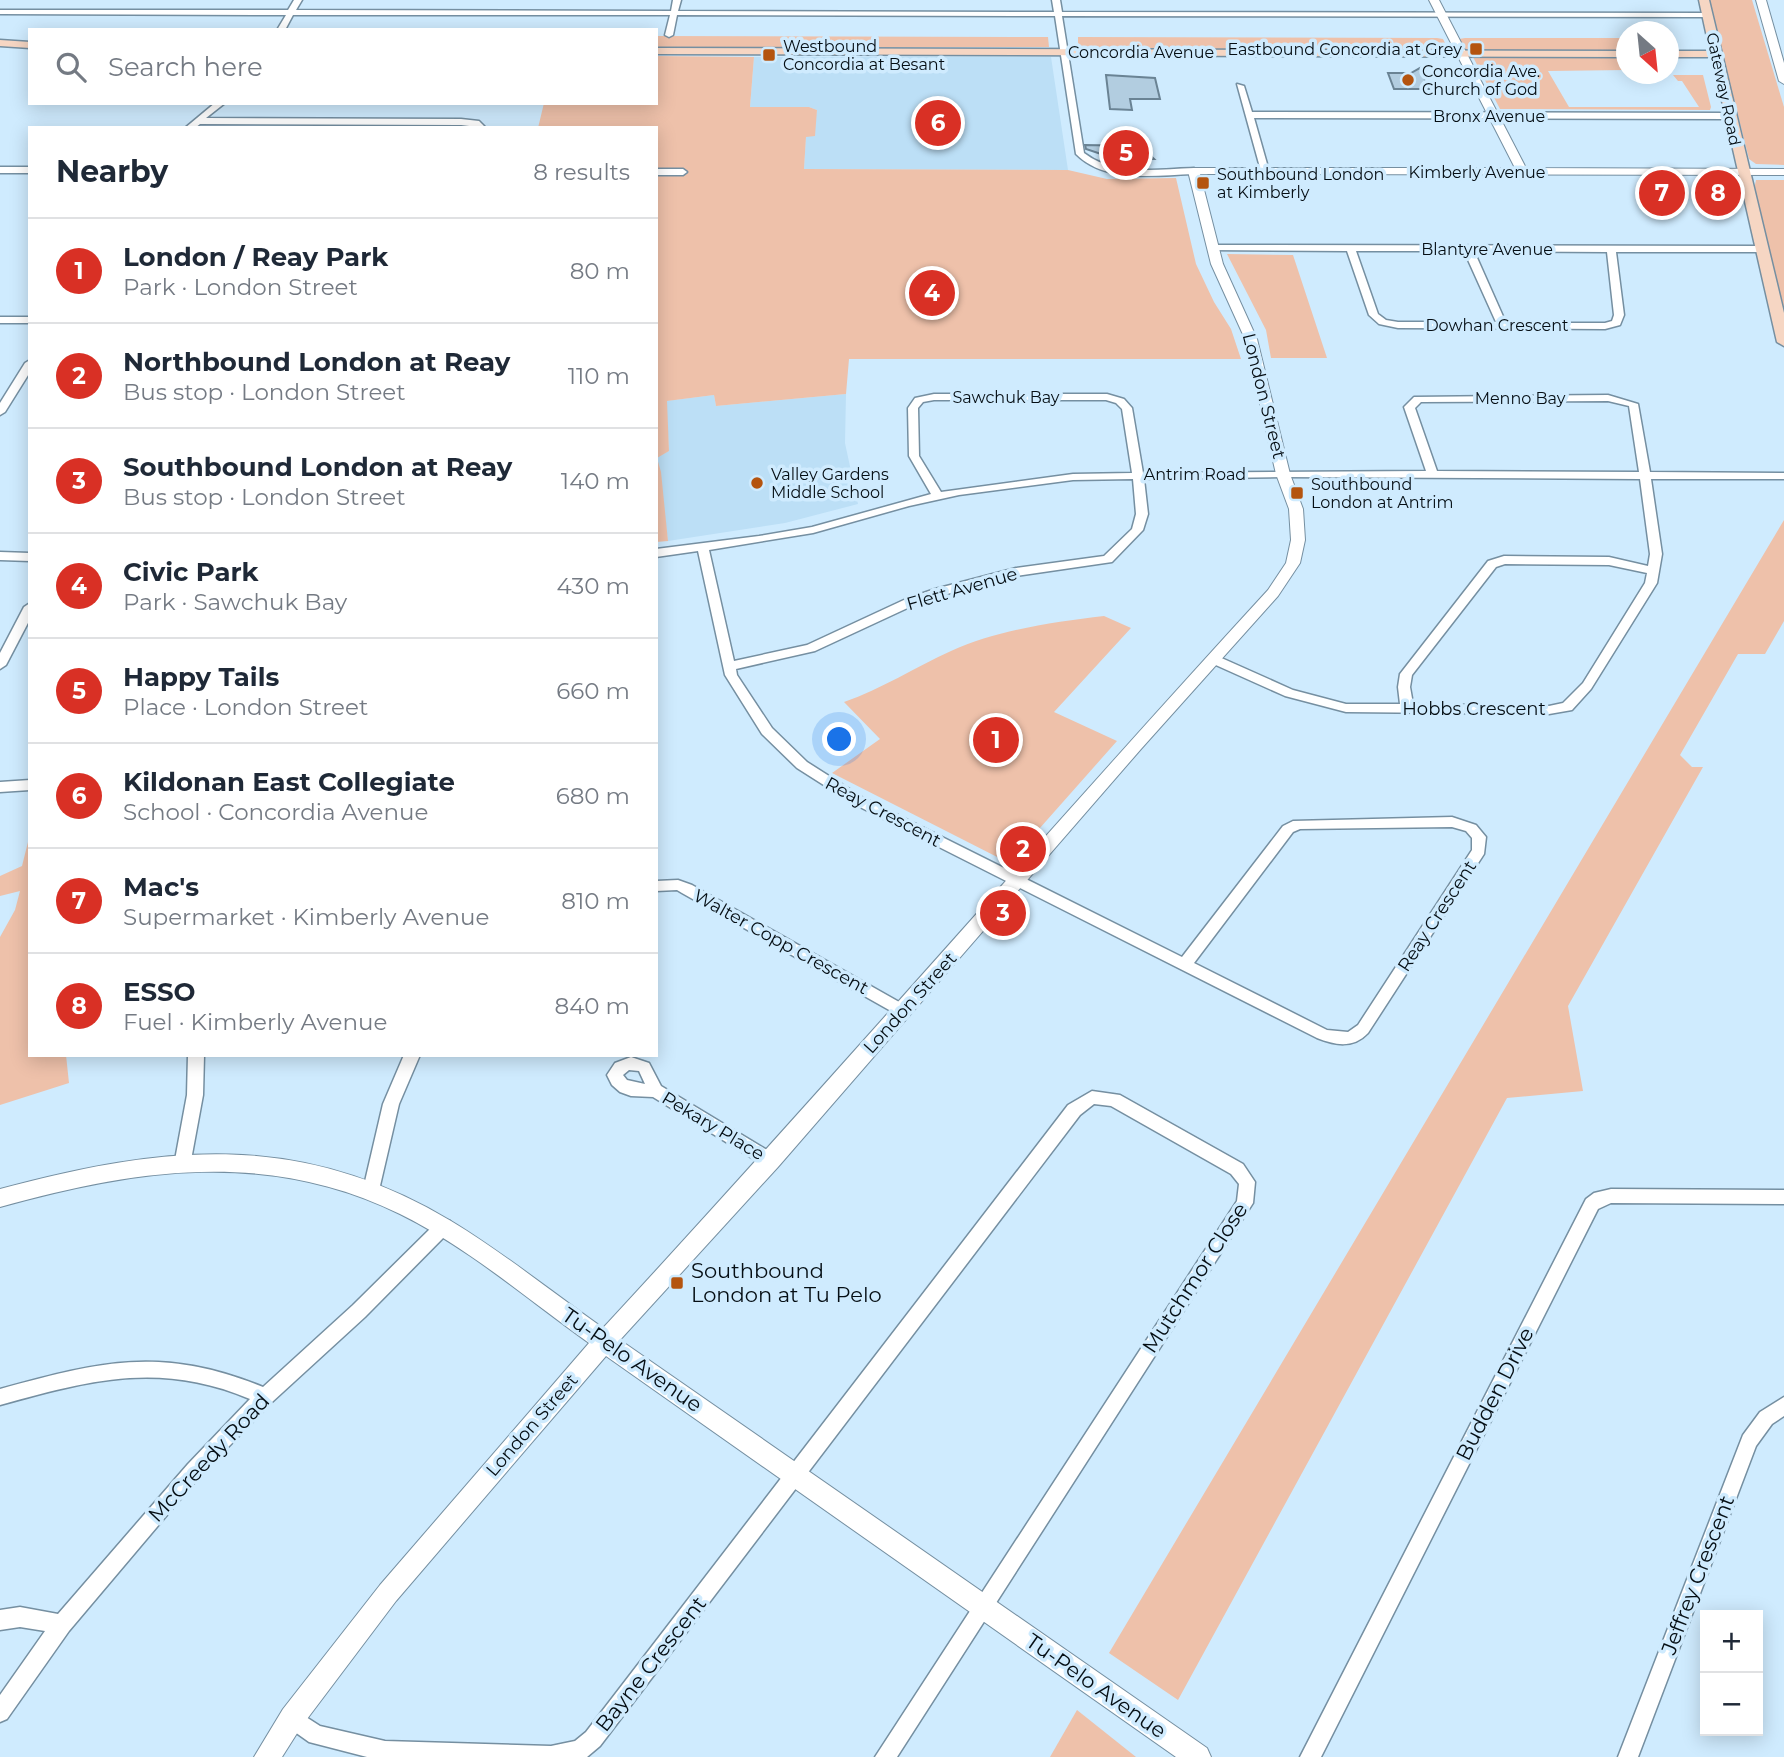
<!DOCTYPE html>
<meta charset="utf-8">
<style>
:root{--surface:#fff;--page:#f6f6f7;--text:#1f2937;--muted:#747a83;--line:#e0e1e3;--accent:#d93025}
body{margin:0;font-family:Montserrat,sans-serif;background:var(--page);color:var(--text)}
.controls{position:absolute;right:21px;bottom:21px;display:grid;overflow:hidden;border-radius:0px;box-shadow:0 4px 18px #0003}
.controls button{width:63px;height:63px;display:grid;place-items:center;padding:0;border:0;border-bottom:2px solid var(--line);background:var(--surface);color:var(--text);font:35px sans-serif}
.compass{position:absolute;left:1616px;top:21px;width:63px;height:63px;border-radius:50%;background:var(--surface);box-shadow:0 4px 18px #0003;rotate:153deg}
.you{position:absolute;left:840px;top:740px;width:24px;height:24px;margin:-18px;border:5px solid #fff;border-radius:50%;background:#1a73e8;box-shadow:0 0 0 10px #1a73e833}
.badge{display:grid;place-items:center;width:46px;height:46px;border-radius:50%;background:var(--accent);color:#fff;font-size:23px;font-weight:700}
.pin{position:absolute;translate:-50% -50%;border:4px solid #fff;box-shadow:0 2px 7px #0006}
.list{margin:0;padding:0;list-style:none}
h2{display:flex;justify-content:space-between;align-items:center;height:91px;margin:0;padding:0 28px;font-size:30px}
h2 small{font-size:23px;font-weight:400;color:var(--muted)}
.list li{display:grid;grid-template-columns:46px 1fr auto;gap:21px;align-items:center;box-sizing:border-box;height:105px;padding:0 28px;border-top:2px solid var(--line)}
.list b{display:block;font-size:26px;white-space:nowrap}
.list p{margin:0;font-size:23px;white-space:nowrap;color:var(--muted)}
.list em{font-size:23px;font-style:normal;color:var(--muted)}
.icon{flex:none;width:38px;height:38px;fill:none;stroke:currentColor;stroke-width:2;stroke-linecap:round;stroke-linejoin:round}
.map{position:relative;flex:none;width:1784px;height:1757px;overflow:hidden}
.search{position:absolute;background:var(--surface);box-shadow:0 4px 18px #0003;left:28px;top:28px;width:630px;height:77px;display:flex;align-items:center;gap:18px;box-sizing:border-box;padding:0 24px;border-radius:0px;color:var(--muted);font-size:26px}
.panel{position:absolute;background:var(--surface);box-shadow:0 4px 18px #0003;left:28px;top:126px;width:630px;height:931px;border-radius:0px}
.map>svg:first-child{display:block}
.built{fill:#bcdff6}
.green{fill:#eec1aa}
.building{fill:#b2cde0;stroke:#6a8394;stroke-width:2}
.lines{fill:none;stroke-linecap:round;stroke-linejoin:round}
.minor-casing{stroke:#758fa1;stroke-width:3}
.tertiary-casing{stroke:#758fa1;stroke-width:2}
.secondary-casing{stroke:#758fa1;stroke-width:3}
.minor{fill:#fff;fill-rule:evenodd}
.tertiary{fill:#fff;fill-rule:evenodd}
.secondary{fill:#f6d6c3;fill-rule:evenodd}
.poi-dot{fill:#b4540f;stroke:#cfebfe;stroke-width:2.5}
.labels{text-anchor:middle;stroke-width:7;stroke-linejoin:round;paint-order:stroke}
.far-poi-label{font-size:16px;fill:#050e14;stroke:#cfebfe;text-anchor:start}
.far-street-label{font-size:16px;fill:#050e14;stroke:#cfebfe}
.street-label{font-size:18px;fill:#050e14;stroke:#cfebfe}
.near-poi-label{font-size:21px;fill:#050e14;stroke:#cfebfe;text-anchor:start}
.near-street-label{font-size:21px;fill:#050e14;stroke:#cfebfe}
</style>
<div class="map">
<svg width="1784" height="1757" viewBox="0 0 1784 1757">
<rect width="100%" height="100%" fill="#cfebfe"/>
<g class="built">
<polygon points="754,57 1051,57 1068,170 804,169 806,136 812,136 817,110 809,107 750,107"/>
<polygon points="846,394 845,443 858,504 785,523 668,541 657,457 669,451 666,401 714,395 716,406"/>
</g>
<g class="green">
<polygon points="1709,0 1752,0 1784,107 1784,165 1756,164 1749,159"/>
<polygon points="656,36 1048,37 1049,47 663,48 656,46"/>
<polygon points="1078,37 1437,38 1443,39 1448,49 1078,49"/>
<polygon points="1465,38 1626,38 1626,51 1472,51 1463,48 1459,39"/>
<polygon points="656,56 754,57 750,107 809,107 817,110 815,136 806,137 804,169 1068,170 1107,179 1176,178 1196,264 1214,302 1231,329 1241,359 849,359 846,394 716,406 714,395 667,401 669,451 657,458 661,472 668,541 656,542 656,128 538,128 544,103 656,103"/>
<polygon points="1473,57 1626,58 1626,70 1548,71 1569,107 1699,107 1682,81 1678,81 1673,75 1703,75 1711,107 1710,110 1500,109"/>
<polygon points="1756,180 1784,180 1784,309 1754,190"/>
<polygon points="1227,254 1293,255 1327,358 1271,358 1266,330"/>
<polygon points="1784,520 1784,621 1765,654 1738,654 1680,755 1692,767 1703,767 1568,1006 1583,1091 1507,1098 1178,1700 1109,1653"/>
<path d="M 1104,616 L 1131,628 L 1054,712 L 1117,741 L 1009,863 L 832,773 L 880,739 L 844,702 C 882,689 915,667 951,651 C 998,630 1053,622 1104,616 Z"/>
<polygon points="30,834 30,1055 66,1055 69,1083 0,1105 0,937 15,910 20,891 0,896 0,876 22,866"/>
<polygon points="1077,1710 1136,1757 1050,1757"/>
</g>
<g class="building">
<polygon points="1420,68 1429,89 1394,89 1388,73 1411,73"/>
<polygon points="1106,75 1155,78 1160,99 1130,99 1132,110 1110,109"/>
<polygon points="1085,145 1140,146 1154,159 1113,158 1086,149"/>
</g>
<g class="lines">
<defs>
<g id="minor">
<path d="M 294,0 L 302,0 L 296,10 L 671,11 L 673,0 L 681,0 L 678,11 L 1054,12 L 1052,0 L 1060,0 L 1062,12 L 1707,13 L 1711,15 L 1707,17 L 1062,16 L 1084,153 C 1115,177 1157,169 1194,168 L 1198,171 L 1194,174 C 1156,175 1106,184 1076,154 L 1055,16 L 677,15 L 673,35 L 669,37 L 665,35 L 670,15 L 293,15 L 285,30 L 277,30 L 286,15 L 0,14 L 0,10 L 288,10 Z"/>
<polygon points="1237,84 1244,86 1252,112 1730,113 1734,116 1730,119 1254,118 1269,171 1265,174 1261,171"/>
<polygon points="215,103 225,103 206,118 461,119 479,121 486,128 461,125 200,124 195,128 185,128"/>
<rect x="0" y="167" width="30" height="6"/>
<polygon points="656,169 683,169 687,172 683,175 656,175"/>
<path d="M 1212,245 L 1762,246 L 1767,249 L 1762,252 L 1616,252 L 1624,315 L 1620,325 L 1605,329 L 1398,328 L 1379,324 L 1369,315 L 1347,251 L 1209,250 L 1209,246 ZM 1356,251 L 1464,251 L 1496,322 L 1398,322 L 1386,320 L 1378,314 ZM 1474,251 L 1607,252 L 1614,315 L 1612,321 L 1605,323 L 1506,323 Z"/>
<rect x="0" y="317" width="30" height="6"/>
<polygon points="30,360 30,372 5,412 0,415 0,403 25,363"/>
<path d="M 934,394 L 1107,394 L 1124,399 L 1132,408 L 1143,473 L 1426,471 L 1404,407 L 1414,397 L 1608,395 L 1638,404 L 1650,472 L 1784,473 L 1784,479 L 1651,479 L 1662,554 L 1657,583 L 1591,689 L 1572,710 L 1549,714 L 1346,712 L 1285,696 L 1209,662 L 1207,659 L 1209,656 L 1217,656 L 1293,690 L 1346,704 L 1400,704 L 1398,687 L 1400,674 L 1488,561 L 1504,556 L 1609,557 L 1648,566 L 1650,554 L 1640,479 L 1283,477 L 1144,479 L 1148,514 L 1143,530 L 1112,562 L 1016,576 L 943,595 L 914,605 L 815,651 L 736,669 L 737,675 L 772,728 L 807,762 L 862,797 L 1182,957 L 1283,826 L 1293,821 L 1452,817 L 1476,825 L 1486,837 L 1484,854 L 1368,1033 C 1353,1049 1335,1045 1317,1038 L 852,803 L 797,768 L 762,734 L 725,675 L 698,551 L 656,557 L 656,549 L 759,536 L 812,527 L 931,494 L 909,456 L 908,408 L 915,398 ZM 934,400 L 1106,400 L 1116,403 L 1122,409 L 1132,473 L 1073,474 L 941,492 L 919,456 L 918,408 L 923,402 ZM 1608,401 L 1629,406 L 1639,472 L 1437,471 L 1415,408 L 1421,402 ZM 1133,479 L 1136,514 L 1132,529 L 1104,556 L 1016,568 L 935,589 L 906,599 L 807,645 L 734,661 L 709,550 L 813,533 L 909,506 L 959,495 L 1073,480 ZM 1505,564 L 1609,565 L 1647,573 L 1645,583 L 1583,683 L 1563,703 L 1549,706 L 1413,704 L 1410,687 L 1412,675 L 1496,567 ZM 1452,827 L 1466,831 L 1472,838 L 1472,850 L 1358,1025 L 1348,1032 L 1327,1030 L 1194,963 L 1293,832 L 1300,829 Z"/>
<polygon points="0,552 30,553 30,561 0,560"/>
<polygon points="30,603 30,619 6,665 0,669 0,653 24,607"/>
<polygon points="30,780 30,790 0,792 0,782"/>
<polygon points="678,880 692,885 908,1007 910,1011 908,1015 898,1015 682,893 677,890 656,891 656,881"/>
<polygon points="188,1055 204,1055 203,1095 191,1160 189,1165 183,1167 177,1165 175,1160 187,1095"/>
<polygon points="404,1055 420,1055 399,1104 379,1190 377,1195 371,1197 365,1195 363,1190 383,1104"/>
<path d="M 631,1057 L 649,1063 L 661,1086 L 777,1156 L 779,1161 L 777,1166 L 771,1168 L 765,1166 L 653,1097 L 631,1096 L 620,1092 L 612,1085 L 607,1075 L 615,1063 ZM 629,1070 L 639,1071 L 645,1084 L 627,1080 L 623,1075 Z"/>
<polygon points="1092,1091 1120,1095 1243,1164 1255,1182 1253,1203 897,1757 875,1757 1237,1201 1239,1184 1231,1174 1111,1106 1094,1104 1080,1115 600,1746 587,1757 367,1757 309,1742 285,1725 282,1718 285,1711 292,1708 320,1726 385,1741 551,1746 575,1741 586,1732 1068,1105"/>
<polygon points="1611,1189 1784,1190 1784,1204 1611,1203 1598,1209 1321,1757 1300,1757 1586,1199 1594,1193"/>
<path d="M 444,1219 L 450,1221 L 452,1226 L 450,1231 L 365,1317 L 271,1403 L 200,1476 L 69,1631 L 7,1719 L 0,1722 L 0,1695 L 45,1631 L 20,1627 L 0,1630 L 0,1610 L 20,1607 L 58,1614 L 188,1464 L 250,1399 C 160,1361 90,1380 0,1405 L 0,1389 C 101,1361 162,1346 263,1387 L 353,1305 L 438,1221 Z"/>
<polygon points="1784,1397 1784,1416 1772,1424 1756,1446 1638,1757 1618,1757 1743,1435 1760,1412"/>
</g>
<g id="tertiary">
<path d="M 1429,0 L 1439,0 L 1526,168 L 1784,169 L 1784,175 L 1200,174 L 1223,264 L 1257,339 L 1290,474 L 1303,509 L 1305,540 L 1300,563 L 1278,596 L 1141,749 L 778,1167 L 620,1340 L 1207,1748 L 1211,1757 L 1176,1757 L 606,1356 L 396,1601 L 301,1727 L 282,1757 L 254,1757 L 283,1709 L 380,1585 L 589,1343 C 527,1299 469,1248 400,1214 C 268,1149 136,1169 0,1207 L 0,1189 C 163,1145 300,1130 451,1221 C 504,1253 553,1293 603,1328 C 828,1085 1044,834 1268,590 L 1286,563 L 1291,540 L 1289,509 L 1276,474 L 1245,339 L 1211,264 L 1188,171 L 1194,168 L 1515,168 Z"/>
<polygon points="1756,0 1766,0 1784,63 1784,84 1779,81"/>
</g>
<g id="secondary">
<polygon points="1699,0 1709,0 1784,313 1784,346 1777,342 1712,57 1668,57 1668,51 1710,51"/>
<polygon points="0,40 30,42 30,48 0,46"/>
<polygon points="656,48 1626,51 1626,57 656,54"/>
</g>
</defs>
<use href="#minor" class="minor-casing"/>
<use href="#tertiary" class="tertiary-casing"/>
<use href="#secondary" class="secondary-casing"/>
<use href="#minor" class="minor"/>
<use href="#tertiary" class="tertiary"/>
<use href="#secondary" class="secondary"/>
</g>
<g class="poi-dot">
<rect x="1469" y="42" width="14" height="14" rx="3.5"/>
<rect x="762" y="48" width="14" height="14" rx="3.5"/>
<circle cx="1408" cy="80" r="7"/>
<rect x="1196" y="176" width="14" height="14" rx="3.5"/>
<circle cx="757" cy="483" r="7"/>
<rect x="1290" y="486" width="14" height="14" rx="3.5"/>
<rect x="670" y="1276" width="14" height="14" rx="3.5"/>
</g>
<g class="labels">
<g class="far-poi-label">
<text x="783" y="52">Westbound<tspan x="783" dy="18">Concordia at Besant</tspan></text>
<text x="1462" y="55" text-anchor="end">Eastbound Concordia at Grey</text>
<text x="1422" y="77">Concordia Ave.<tspan x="1422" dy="18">Church of God</tspan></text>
<text x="1217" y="180">Southbound London<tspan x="1217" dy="18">at Kimberly</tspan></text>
<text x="771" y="480">Valley Gardens<tspan x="771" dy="18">Middle School</tspan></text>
<text x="1311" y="490">Southbound<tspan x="1311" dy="18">London at Antrim</tspan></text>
</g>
<g class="far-street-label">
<text x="1141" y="58">Concordia Avenue</text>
<text transform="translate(1724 89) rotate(78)" y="6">Gateway Road</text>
<text x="1489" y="122">Bronx Avenue</text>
<text x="1477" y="178">Kimberly Avenue</text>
<text x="1487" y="255">Blantyre Avenue</text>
<text x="1497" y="331">Dowhan Crescent</text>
<text x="1006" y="403">Sawchuk Bay</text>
<text x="1520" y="404">Menno Bay</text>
<text x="1195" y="480">Antrim Road</text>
</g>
<g class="street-label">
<text transform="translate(1264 396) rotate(76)" y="6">London Street</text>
<text transform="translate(962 589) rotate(-16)" y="6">Flett Avenue</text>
<text x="1474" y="715">Hobbs Crescent</text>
<text transform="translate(883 812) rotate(28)" y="6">Reay Crescent</text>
<text transform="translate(1437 916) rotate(-57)" y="6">Reay Crescent</text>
<text transform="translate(781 942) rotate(29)" y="6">Walter Copp Crescent</text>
<text transform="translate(910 1003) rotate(-48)" y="6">London Street</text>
<text transform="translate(713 1126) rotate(31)" y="6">Pekary Place</text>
<text transform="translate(532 1425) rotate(-49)" y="6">London Street</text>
</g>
<g class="near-poi-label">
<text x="691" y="1278">Southbound<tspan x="691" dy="24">London at Tu Pelo</tspan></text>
</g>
<g class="near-street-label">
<text transform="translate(1195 1278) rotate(-57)" y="7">Mutchmor Close</text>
<text transform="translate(632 1360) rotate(35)" y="7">Tu-Pelo Avenue</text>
<text transform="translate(1495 1394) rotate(-63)" y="7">Budden Drive</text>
<text transform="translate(209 1458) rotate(-47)" y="7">McCreedy Road</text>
<text transform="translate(1698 1575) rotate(-69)" y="7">Jeffrey Crescent</text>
<text transform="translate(651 1664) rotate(-52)" y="7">Bayne Crescent</text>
<text transform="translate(1096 1686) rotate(35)" y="7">Tu-Pelo Avenue</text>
</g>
</g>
</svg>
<div class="controls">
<button>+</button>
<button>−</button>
</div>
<svg class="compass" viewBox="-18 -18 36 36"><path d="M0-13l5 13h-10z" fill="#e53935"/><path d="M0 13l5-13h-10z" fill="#747a83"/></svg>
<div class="you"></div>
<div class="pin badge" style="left:996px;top:740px">1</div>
<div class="pin badge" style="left:1023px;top:849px">2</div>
<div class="pin badge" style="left:1003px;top:913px">3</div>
<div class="pin badge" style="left:932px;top:293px">4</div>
<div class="pin badge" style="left:1126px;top:153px">5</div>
<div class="pin badge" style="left:938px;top:123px">6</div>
<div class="pin badge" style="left:1662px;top:193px">7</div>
<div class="pin badge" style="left:1718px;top:193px">8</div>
<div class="search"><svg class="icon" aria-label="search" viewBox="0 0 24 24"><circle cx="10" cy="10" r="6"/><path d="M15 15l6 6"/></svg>Search here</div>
<section class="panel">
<h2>Nearby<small>8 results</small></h2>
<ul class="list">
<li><span class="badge">1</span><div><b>London / Reay Park</b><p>Park · London Street</p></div><em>80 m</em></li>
<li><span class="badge">2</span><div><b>Northbound London at Reay</b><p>Bus stop · London Street</p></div><em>110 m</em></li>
<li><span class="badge">3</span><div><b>Southbound London at Reay</b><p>Bus stop · London Street</p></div><em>140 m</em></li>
<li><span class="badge">4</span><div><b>Civic Park</b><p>Park · Sawchuk Bay</p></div><em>430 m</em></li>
<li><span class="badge">5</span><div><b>Happy Tails</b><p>Place · London Street</p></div><em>660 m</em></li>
<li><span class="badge">6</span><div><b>Kildonan East Collegiate</b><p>School · Concordia Avenue</p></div><em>680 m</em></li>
<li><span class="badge">7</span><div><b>Mac's</b><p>Supermarket · Kimberly Avenue</p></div><em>810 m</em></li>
<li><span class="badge">8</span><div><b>ESSO</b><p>Fuel · Kimberly Avenue</p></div><em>840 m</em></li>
</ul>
</section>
</div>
